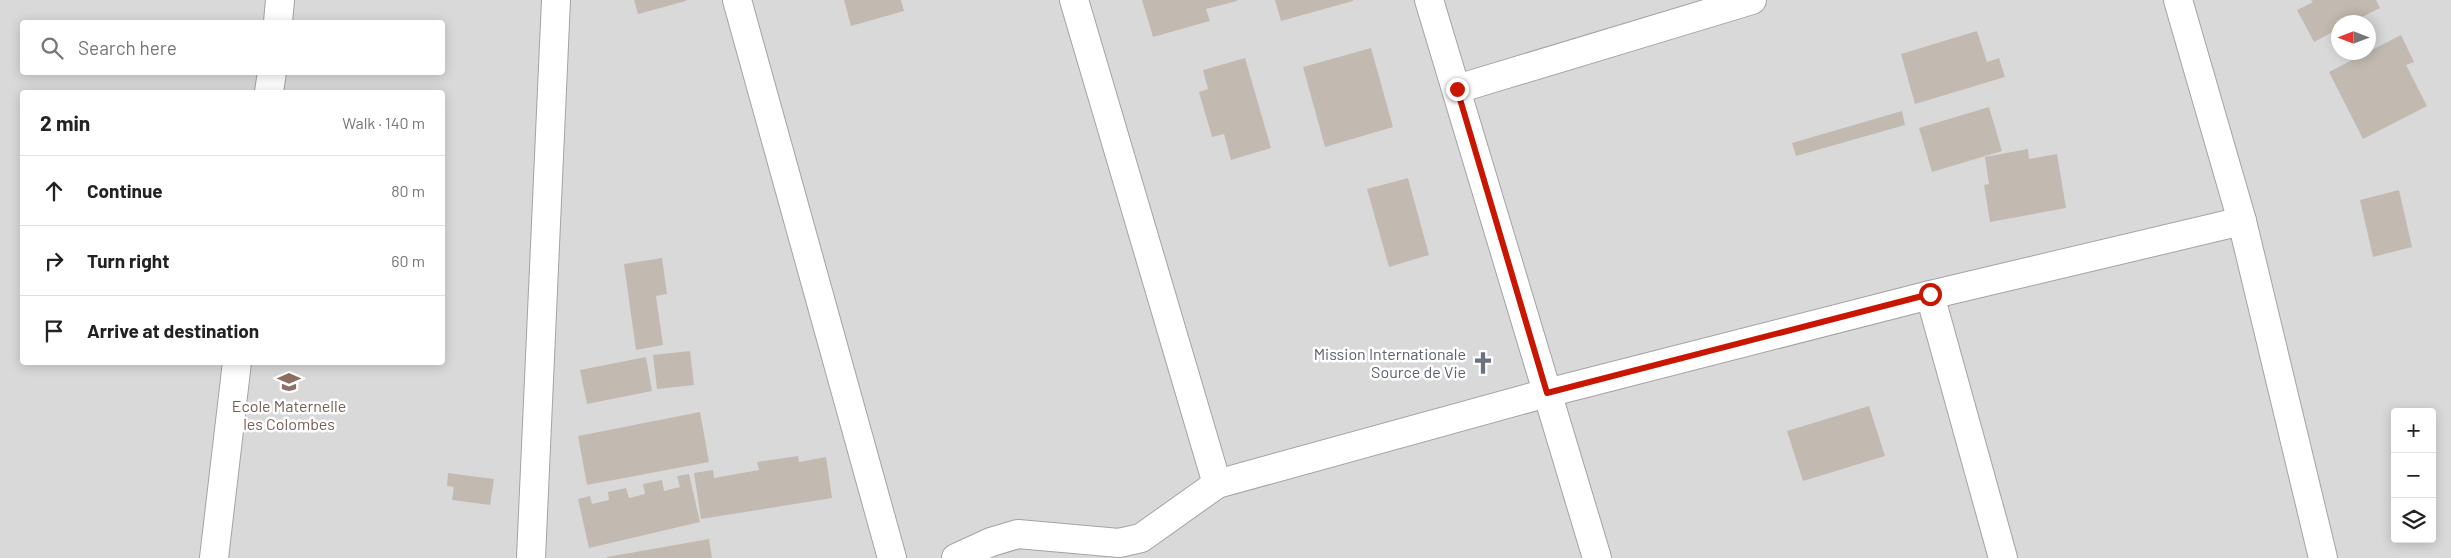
<!DOCTYPE html>
<meta charset="utf-8">
<style>
:root{--surface:#fff;--page:#f6f6f6;--text:#222;--muted:#767676;--line:#e0e0e0}
body{margin:0;font-family:Barlow,sans-serif;background:var(--page);color:var(--text)}
.controls{position:absolute;right:15px;bottom:15px;display:grid;overflow:hidden;border-radius:5px;box-shadow:0 2px 12px #0003}
.controls button{width:45px;height:45px;display:grid;place-items:center;padding:0;border:0;border-bottom:1px solid var(--line);background:var(--surface);color:var(--text);font:25px sans-serif}
.compass{position:absolute;left:2331px;top:15px;width:45px;height:45px;border-radius:50%;background:var(--surface);box-shadow:0 2px 12px #0003;rotate:270deg}
.stop{position:absolute;width:15px;height:15px;margin:-11px;border:4px solid #c81600;border-radius:50%;background:#fff}
.stop.end{background:#c81600;border-color:#fff;box-shadow:0 1px 5px #0008}
.list{margin:0;padding:0;list-style:none}
h2{display:flex;justify-content:space-between;align-items:center;height:65px;margin:0;padding:0 20px;font-size:21px}
h2 small{font-size:16px;font-weight:400;color:var(--muted)}
.list li{display:grid;grid-template-columns:32px 1fr auto;gap:15px;align-items:center;box-sizing:border-box;height:70px;padding:0 20px;border-top:1px solid var(--line)}
.list b{display:block;font-size:19px;white-space:nowrap}
.list em{font-size:16px;font-style:normal;color:var(--muted)}
.icon{flex:none;width:28px;height:28px;fill:none;stroke:currentColor;stroke-width:2;stroke-linecap:round;stroke-linejoin:round}
.map{position:relative;flex:none;width:2451px;height:558px;overflow:hidden}
.search{position:absolute;background:var(--surface);box-shadow:0 2px 12px #0003;left:20px;top:20px;width:425px;height:55px;display:flex;align-items:center;gap:12px;box-sizing:border-box;padding:0 18px;border-radius:5px;color:var(--muted);font-size:19px}
.panel{position:absolute;background:var(--surface);box-shadow:0 2px 12px #0003;left:20px;top:90px;width:425px;height:275px;border-radius:5px}
.map>svg:first-child{display:block}
.residential{fill:#dad9d9;fill-rule:evenodd}
.building{fill:#c2bab1}
.lines{fill:none;stroke-linecap:round;stroke-linejoin:round}
.street-casing{stroke:#a3a3a3;stroke-width:30}
.street{stroke:#fff;stroke-width:28}
.route{stroke:#c81600;stroke-width:6}
.labels{text-anchor:middle;stroke-width:5;stroke-linejoin:round;paint-order:stroke}
.worship-label{font-size:16px;fill:#5b616d;stroke:#fff;text-anchor:end}
.education-label{font-size:16px;fill:#785e54;stroke:#fff}
</style>
<div class="map">
<svg width="2451" height="558" viewBox="0 0 2451 558">
<rect width="100%" height="100%" fill="#eeebe2"/>
<path class="residential" d="M 0,0 L 2451,0 L 2451,558 L 0,558 ZM 22,22 L 442,22 L 442,72 L 22,72 ZM 2338,22 L 2368,22 L 2368,52 L 2338,52 ZM 22,92 L 442,92 L 442,362 L 22,362 ZM 2395,412 L 2432,412 L 2432,539 L 2395,539 Z"/>
<g class="building">
<polygon points="634,0 686,0 686,1 638,14"/>
<polygon points="844,0 901,0 904,11 851,26"/>
<polygon points="1142,0 1237,0 1237,1 1206,9 1210,21 1153,37"/>
<polygon points="1275,0 1353,0 1353,1 1281,21"/>
<polygon points="2311,0 2376,0 2380,8 2352,22 2338,22 2338,29 2314,42 2297,10 2313,2"/>
<polygon points="1977,31 1987,62 1999,58 2005,77 1915,104 1901,54"/>
<polygon points="2401,35 2414,62 2406,65 2427,106 2363,139 2329,72"/>
<polygon points="1371,48 1393,127 1325,147 1303,67"/>
<polygon points="1245,58 1271,148 1231,160 1224,134 1212,137 1199,92 1208,89 1203,70"/>
<polygon points="1989,107 2002,151 1932,172 1919,128"/>
<polygon points="1902,111 1905,125 1796,156 1792,143"/>
<polygon points="2028,149 2029,159 2057,154 2066,208 1990,222 1984,185 1989,184 1985,157"/>
<polygon points="1408,178 1429,255 1389,267 1367,189"/>
<polygon points="2399,190 2412,247 2373,257 2360,200"/>
<polygon points="662,258 667,294 656,296 663,345 636,350 624,264"/>
<polygon points="690,351 694,385 657,389 653,355"/>
<polygon points="646,357 652,391 587,404 580,370"/>
<polygon points="1869,406 1885,456 1803,481 1787,431"/>
<polygon points="700,412 709,462 587,485 578,436"/>
<polygon points="798,456 799,462 826,457 832,498 701,519 694,473 713,470 714,478 759,470 757,462"/>
<polygon points="448,473 494,479 490,505 452,500 454,487 447,486"/>
<polygon points="689,474 700,522 589,548 578,499 590,496 592,504 609,500 608,492 626,488 629,498 645,494 643,484 662,480 664,491 680,487 677,476"/>
<polygon points="709,539 712,558 607,558 607,557"/>
</g>
<g class="lines">
<defs>
<g id="street">
<polyline points="737,0 892,558"/>
<polyline points="1074,0 1217,484"/>
<polyline points="1429,0 1597,558"/>
<polyline points="2178,0 2242,221 2323,558"/>
<polyline points="278,22 280,0"/>
<polyline points="1457,89 1752,0"/>
<polyline points="269,92 272,72"/>
<polyline points="1930,295 2003,558"/>
<polyline points="214,558 237,362"/>
<polyline points="531,558 556,0"/>
<polyline points="956,558 991,542 1018,534 1119,543 1141,538 1217,484 1547,393 1930,295 2242,221"/>
</g>
</defs>
<use href="#street" class="street-casing"/>
<use href="#street" class="street"/>
</g>
<g class="lines">
<polyline class="route" points="1457,89 1547,393 1930,294"/>
</g>
<defs>
<symbol id="church-bare" viewBox="-9 -9 18 18"><path d="M-1.2-6h2.4v3.5h3.3v2.4h-3.3V6h-2.4V-.1h-3.3v-2.4h3.3Z" fill="#6b7280" stroke="#fff" stroke-width="2.5" paint-order="stroke"/></symbol>
<symbol id="school-bare" viewBox="-9 -9 18 18"><path d="M0-5L7-2L0 1L-7-2ZM-4 1L0 2.5L4 1V4Q0 6-4 4Z" fill="#8d6e63" stroke="#fff" stroke-width="2.5" paint-order="stroke"/></symbol>
</defs>
<g fill-rule="evenodd">
<use href="#church-bare" x="1467" y="347" width="32" height="32"/>
<use href="#school-bare" x="273" y="366" width="32" height="32"/>
</g>
<g class="labels">
<g class="worship-label">
<text x="1466" y="360">Mission Internationale<tspan x="1466" dy="18">Source de Vie</tspan></text>
</g>
<g class="education-label">
<text x="289" y="412">Ecole Maternelle<tspan x="289" dy="18">les Colombes</tspan></text>
</g>
</g>
</svg>
<div class="controls">
<button>+</button>
<button>−</button>
<button><svg class="icon" aria-label="layers" viewBox="0 0 24 24"><path d="M12 4l9 5-9 5-9-5zM3 14l9 5 9-5"/></svg></button>
</div>
<svg class="compass" viewBox="-18 -18 36 36"><path d="M0-13l5 13h-10z" fill="#e53935"/><path d="M0 13l5-13h-10z" fill="#767676"/></svg>
<div class="stop" style="left:1930px;top:294px"></div>
<div class="stop end" style="left:1457px;top:89px"></div>
<div class="search"><svg class="icon" aria-label="search" viewBox="0 0 24 24"><circle cx="10" cy="10" r="6"/><path d="M15 15l6 6"/></svg>Search here</div>
<section class="panel">
<h2>2 min<small>Walk · 140 m</small></h2>
<ul class="list">
<li><svg class="icon" aria-label="ahead" viewBox="0 0 24 24"><path d="M12 20V5M6 11l6-6 6 6"/></svg><div><b>Continue</b></div><em>80 m</em></li>
<li><svg class="icon" aria-label="right" viewBox="0 0 24 24"><path d="M7 20v-9h11M14 6l5 5-5 5"/></svg><div><b>Turn right</b></div><em>60 m</em></li>
<li><svg class="icon" aria-label="arrive" viewBox="0 0 24 24"><path d="M6 21V4h12l-3 4 3 4H6"/></svg><div><b>Arrive at destination</b></div></li>
</ul>
</section>
</div>
